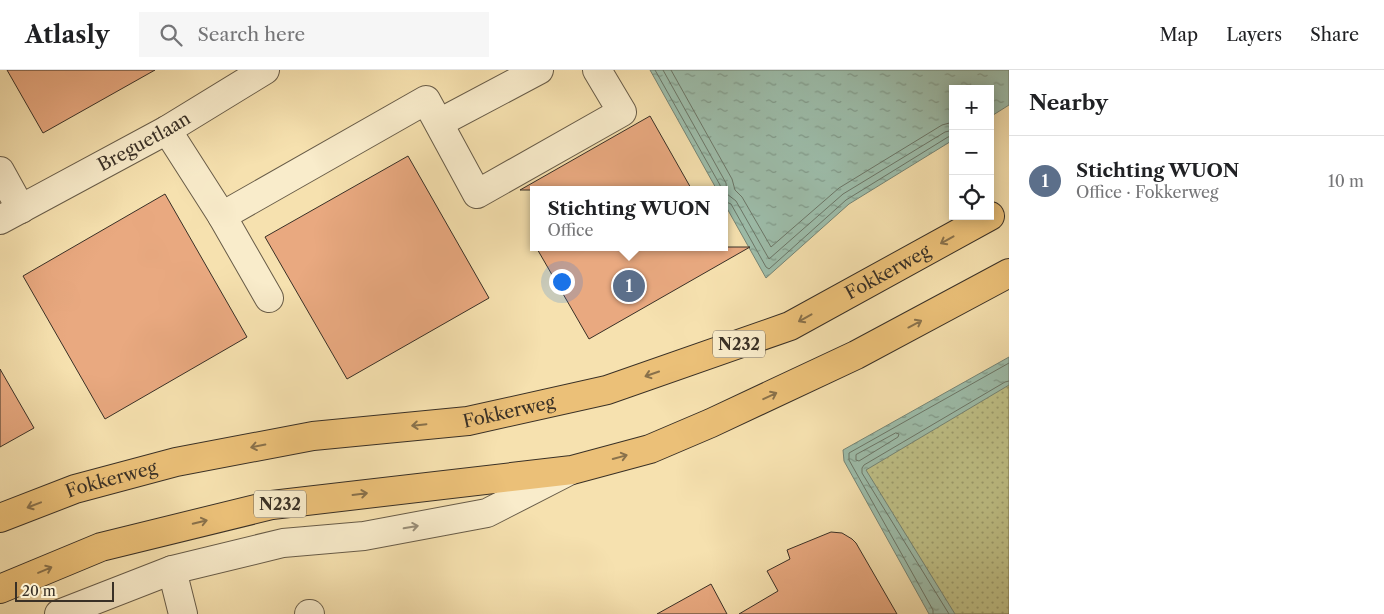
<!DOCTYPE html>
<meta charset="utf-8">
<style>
:root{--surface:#fff;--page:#f6f6f6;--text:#202124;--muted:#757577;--line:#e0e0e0;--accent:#db2777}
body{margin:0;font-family:"Libre Caslon Text",serif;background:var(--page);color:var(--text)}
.controls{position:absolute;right:15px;top:15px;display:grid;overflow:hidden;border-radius:0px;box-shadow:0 2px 12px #0003}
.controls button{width:45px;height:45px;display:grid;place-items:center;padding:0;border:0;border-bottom:1px solid var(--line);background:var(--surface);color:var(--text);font:25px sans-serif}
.scale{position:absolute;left:15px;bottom:12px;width:99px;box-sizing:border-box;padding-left:5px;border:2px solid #393026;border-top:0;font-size:14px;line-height:18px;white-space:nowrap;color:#393026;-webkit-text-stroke:4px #f9eccb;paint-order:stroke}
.you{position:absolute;left:561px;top:211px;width:18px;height:18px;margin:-12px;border:4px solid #fff;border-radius:50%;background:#1a73e8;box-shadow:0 0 0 8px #1a73e833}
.badge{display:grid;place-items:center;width:32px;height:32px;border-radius:50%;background:var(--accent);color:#fff;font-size:16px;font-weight:700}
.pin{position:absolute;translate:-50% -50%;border:2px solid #fff;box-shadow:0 1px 5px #0006}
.popup{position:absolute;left:530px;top:116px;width:198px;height:65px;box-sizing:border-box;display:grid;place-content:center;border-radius:0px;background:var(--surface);filter:drop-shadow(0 1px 4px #0005);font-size:16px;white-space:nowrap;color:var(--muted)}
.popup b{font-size:19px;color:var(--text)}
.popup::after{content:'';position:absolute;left:50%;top:100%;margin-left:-10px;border:10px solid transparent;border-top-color:var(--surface)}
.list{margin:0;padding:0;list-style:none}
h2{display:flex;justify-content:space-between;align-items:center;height:65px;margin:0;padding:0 20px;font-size:21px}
h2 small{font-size:16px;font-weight:400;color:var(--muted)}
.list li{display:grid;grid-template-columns:32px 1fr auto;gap:15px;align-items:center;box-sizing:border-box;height:90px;padding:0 20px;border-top:1px solid var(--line)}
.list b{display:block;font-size:19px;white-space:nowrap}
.list p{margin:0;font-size:16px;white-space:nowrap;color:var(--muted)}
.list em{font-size:16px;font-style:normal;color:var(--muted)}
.icon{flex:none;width:28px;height:28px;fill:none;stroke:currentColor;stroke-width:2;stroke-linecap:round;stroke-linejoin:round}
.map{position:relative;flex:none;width:1009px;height:544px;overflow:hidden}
header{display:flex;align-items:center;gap:30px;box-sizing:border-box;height:70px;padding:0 25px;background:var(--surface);border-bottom:1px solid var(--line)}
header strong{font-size:24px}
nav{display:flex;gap:28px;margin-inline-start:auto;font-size:18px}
.search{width:350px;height:45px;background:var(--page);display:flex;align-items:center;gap:12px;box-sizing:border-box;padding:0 18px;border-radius:0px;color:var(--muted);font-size:19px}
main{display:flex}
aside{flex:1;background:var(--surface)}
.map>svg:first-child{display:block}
.grass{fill:url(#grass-dots);stroke:#7c7957}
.water{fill:url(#water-ripples);stroke:#758576}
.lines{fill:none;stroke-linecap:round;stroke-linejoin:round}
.shore{stroke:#6b7769;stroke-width:1}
.building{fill:#e9a980;stroke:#393026}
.minor-casing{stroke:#685c48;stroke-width:30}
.major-casing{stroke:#393026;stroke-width:30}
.minor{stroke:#f9eccb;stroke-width:28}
.major{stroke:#ebc078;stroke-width:28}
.oneway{stroke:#89714b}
.oneway2{stroke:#998e78}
.labels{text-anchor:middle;stroke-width:4;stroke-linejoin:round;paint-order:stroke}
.shield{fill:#f9eccb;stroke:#736858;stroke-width:1}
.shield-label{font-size:16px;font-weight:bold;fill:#393026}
.street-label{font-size:18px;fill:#393026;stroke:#f9eccb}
</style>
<header>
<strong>Atlasly</strong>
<div class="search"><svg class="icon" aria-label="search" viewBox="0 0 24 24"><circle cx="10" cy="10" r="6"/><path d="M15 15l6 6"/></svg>Search here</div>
<nav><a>Map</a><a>Layers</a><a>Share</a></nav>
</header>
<main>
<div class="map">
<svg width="1009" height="544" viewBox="0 0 1009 544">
<defs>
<pattern id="grass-dots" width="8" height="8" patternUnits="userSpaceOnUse" patternTransform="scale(1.25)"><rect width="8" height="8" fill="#c0c288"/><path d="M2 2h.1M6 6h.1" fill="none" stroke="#9d9e6f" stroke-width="1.8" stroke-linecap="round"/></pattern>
<pattern id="water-ripples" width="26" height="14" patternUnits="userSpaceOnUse" patternTransform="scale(1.25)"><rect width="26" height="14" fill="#9dbeac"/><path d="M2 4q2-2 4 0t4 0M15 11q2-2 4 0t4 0" fill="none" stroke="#819b8c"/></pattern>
</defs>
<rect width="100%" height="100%" fill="#f6e1af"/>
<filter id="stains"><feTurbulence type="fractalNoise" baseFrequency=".004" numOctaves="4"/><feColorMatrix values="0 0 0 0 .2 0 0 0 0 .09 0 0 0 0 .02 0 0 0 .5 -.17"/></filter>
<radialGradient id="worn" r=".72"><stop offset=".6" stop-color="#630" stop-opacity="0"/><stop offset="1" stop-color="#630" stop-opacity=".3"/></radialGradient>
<polygon class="grass" points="1009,304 1009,544 945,544 851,382"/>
<g class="water">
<polygon points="650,0 1009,0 1009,35 990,47 990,19 953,19 953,70 849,134 766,208 724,133 724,120 717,120"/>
<polygon points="1009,287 1009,315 866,400 955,544 929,544 844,391 843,380"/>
</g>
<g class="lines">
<g class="shore">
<polyline points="655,0 720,115 721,120"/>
<polyline points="663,0 726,113 727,124 736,131 769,189 843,124 945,62 953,60"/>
<polyline points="671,0 732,109 735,120 742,127 771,177 839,118 942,55 953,52"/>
<polyline points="724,131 731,134 766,197 769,199 846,130 948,67 953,66"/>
<polygon points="896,363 899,364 898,367 859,391 856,390 856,385"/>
<polyline points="933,544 933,540 849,390 849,383 1009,293"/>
<polyline points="949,544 862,403 862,398 864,395 1005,312 1009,311"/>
</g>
</g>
<g class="building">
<polygon points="7,0 155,0 43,63"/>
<polygon points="650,46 692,120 520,120"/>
<polygon points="408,86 489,228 347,309 265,167"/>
<polygon points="165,124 247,267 105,349 23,206"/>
<polygon points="536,177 750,177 589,269"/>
<polygon points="0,299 34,358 0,377"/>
<polygon points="831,462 842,463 852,469 856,473 897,544 739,544 778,521 767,501 790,489 787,480"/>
<polygon points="711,514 727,544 657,544"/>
</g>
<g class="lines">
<defs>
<g id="minor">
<polyline points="439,53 539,0"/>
<polyline points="167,60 222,146 426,30 477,124 622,42 597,0"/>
<polyline points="0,101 21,139"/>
<polyline points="222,146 269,228"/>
<path id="s1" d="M 0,150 L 167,60 L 265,0"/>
<polyline points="172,500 183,544"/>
<polyline points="59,544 172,500 283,473 364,466 487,443 569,401"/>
<polyline points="309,544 310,544"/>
</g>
<g id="major">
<path id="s2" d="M 0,448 L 75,419 L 176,392 L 313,366 L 468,351 L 607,320 L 790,256 L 990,146"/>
<polyline points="0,519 101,477 272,435 572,400 650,379 711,353 856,285 1009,203"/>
</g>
</defs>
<use href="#minor" class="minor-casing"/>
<use href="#major" class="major-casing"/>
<use href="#minor" class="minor"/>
<use href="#major" class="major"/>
</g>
<defs><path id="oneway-shaft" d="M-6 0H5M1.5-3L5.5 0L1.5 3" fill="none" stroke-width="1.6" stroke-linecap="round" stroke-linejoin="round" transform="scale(1.25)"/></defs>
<g class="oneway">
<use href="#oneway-shaft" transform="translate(947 170) rotate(151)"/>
<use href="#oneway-shaft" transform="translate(805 248) rotate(151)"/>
<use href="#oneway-shaft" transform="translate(915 254) rotate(-28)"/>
<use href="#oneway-shaft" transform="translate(652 304) rotate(161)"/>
<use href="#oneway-shaft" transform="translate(770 326) rotate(-25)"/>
<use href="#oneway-shaft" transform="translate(419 355) rotate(174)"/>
<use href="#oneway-shaft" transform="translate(258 376) rotate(169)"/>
<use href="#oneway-shaft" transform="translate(620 387) rotate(-15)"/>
<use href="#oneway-shaft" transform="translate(360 424) rotate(-7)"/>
<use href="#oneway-shaft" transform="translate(34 435) rotate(159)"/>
<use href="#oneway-shaft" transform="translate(200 452) rotate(-14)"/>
<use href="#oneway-shaft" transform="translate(45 500) rotate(-23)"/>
</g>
<use class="oneway2" href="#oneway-shaft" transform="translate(411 457) rotate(-10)"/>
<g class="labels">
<g class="shield">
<rect x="713" y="260.5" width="52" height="27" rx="4"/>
<rect x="254" y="420.5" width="52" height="27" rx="4"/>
</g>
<g class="shield-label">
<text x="739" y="280">N232</text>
<text x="280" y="440">N232</text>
</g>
<g class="street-label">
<text dy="6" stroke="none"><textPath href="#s1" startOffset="164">Breguetlaan</textPath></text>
<text dy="6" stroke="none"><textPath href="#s2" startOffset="928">Fokkerweg</textPath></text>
<text dy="6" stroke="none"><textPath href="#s2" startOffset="522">Fokkerweg</textPath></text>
<text dy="6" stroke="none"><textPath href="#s2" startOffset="118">Fokkerweg</textPath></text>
</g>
</g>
<rect width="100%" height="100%" filter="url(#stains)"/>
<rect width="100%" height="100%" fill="url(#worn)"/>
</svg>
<div class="controls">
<button>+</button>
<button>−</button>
<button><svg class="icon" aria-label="locate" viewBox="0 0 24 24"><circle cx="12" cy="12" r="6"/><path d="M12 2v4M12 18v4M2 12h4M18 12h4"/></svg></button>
</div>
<div class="scale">20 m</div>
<div class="you"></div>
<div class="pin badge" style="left:629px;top:216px;background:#5c6f8a">1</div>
<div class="popup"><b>Stichting WUON</b>Office</div>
</div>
<aside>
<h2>Nearby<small></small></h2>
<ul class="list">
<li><span class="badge" style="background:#5c6f8a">1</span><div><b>Stichting WUON</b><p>Office · Fokkerweg</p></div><em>10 m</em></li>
</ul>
</aside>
</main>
